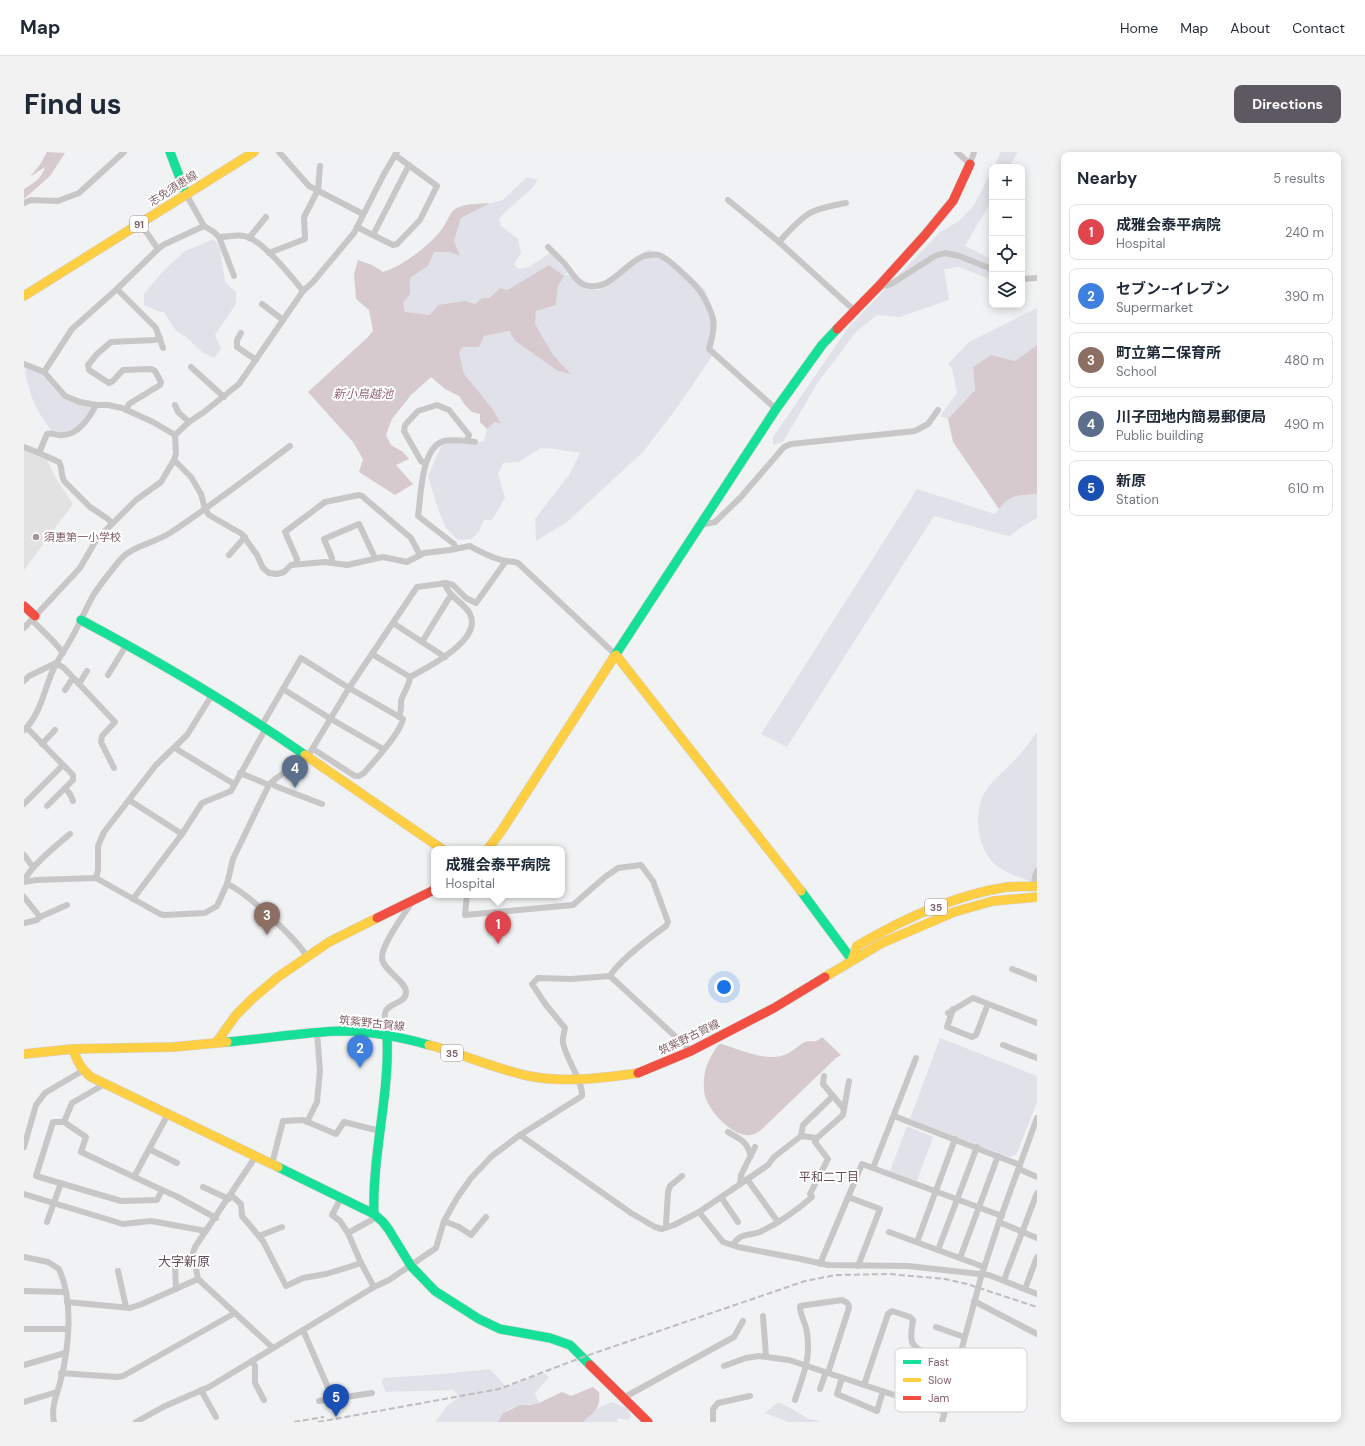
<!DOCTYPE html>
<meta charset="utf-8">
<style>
:root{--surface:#fff;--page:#f2f2f3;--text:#1f2937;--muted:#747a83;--line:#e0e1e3;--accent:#5d5963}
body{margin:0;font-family:"DM Sans","Noto Sans JP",sans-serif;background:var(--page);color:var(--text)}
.controls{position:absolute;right:12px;top:12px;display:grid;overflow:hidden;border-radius:8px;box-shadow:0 2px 10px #0003}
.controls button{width:36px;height:36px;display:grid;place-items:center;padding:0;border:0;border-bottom:1px solid var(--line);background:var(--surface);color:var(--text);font:20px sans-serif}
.you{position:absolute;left:700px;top:835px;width:14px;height:14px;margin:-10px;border:3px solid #fff;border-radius:50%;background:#1a73e8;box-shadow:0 0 0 6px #1a73e833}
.badge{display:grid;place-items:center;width:26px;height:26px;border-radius:50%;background:var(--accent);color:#fff;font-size:13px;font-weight:700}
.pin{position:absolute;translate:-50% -33px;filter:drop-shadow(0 1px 2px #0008)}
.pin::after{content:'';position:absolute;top:21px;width:14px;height:12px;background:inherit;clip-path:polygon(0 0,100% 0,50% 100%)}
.popup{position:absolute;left:407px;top:694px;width:134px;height:52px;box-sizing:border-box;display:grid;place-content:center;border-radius:8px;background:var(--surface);filter:drop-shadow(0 1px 3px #0005);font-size:13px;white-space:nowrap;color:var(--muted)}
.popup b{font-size:15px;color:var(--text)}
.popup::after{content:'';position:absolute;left:50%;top:100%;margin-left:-8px;border:8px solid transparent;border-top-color:var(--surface)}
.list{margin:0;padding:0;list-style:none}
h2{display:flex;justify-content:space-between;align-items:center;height:52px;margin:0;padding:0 16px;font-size:17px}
h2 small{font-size:13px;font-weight:400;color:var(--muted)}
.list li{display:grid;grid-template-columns:26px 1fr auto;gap:12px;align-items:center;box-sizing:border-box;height:56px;margin:0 8px 8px;padding:0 8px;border:1px solid var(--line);border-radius:8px}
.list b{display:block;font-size:15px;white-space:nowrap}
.list p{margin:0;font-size:13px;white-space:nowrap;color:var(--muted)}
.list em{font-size:13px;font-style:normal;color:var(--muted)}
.icon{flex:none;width:22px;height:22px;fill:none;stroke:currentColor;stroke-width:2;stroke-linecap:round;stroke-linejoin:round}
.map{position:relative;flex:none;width:1013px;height:1270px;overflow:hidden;border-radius:8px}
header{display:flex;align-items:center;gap:24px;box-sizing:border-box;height:56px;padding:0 20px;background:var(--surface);border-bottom:1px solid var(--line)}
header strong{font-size:19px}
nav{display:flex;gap:22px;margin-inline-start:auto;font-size:14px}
.intro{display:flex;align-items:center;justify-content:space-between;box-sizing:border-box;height:96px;padding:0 24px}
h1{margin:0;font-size:28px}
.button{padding:10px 18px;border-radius:8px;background:var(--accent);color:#fff;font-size:14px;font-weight:700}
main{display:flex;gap:24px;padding:0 24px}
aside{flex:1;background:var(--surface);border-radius:8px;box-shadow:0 2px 10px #0003}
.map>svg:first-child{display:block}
.built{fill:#e3e2e3}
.green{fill:#e1e2e9}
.water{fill:#d6cacf}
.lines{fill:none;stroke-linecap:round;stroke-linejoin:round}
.fast-casing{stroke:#d1cfd0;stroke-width:10}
.slow-casing{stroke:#d1cfd0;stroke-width:10}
.jam-casing{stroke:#d1cfd0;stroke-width:10}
.street{stroke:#c8c6c7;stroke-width:6}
.fast{stroke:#16e098;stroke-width:9}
.slow{stroke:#ffcf43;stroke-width:9}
.jam{stroke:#f24e42;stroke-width:9}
.rail{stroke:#bfbcbd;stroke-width:2;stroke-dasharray:6 3;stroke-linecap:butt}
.street-bridge{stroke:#c8c6c7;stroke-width:6}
.poi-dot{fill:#a89398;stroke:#fff;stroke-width:1.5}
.labels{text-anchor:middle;stroke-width:4;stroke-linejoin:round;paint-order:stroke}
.shield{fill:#fff;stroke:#a89095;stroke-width:1}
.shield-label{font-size:10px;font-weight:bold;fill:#826067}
.street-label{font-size:11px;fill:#826067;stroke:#fff}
.poi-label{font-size:11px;fill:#826067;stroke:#fff;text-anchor:start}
.water-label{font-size:12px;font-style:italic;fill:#95697a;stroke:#fff}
.neighbourhood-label{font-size:12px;fill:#674f54;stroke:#fff}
.quarter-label{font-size:13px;fill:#674f54;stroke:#fff}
.key{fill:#fff;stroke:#dacfd1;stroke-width:1}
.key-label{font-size:11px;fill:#826067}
</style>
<header>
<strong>Map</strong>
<nav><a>Home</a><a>Map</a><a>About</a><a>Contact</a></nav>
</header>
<div class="intro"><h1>Find us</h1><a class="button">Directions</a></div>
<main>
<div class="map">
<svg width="1013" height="1270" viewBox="0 0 1013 1270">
<rect width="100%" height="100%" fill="#f0f2f3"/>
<polygon class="built" points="0,298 23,308 33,328 49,352 0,418"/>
<g class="green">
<polygon points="977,0 994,0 985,15 970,15"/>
<polygon points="968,18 968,48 941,94 968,107 968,128 935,115 920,117 925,148 876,165 853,163 833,179 794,230 759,290 749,293 749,285 824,176 915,81 935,69 950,53"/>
<path d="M 503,25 L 514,28 L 509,35 L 475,66 L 477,74 L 494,87 L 497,101 L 490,112 L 494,117 L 505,115 L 526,101 L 543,120 L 541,123 L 545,123 L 561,137 L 576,138 L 601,113 L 625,97 L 653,113 L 681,138 L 693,169 L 687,206 L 652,257 L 619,300 L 543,370 L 512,389 L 511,367 L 545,323 L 556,301 L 531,297 L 517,296 L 495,310 L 479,311 L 474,322 L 481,346 L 468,368 L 460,368 L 455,379 L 448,387 L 434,388 L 422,376 L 415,360 L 404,324 L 417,294 L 425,289 L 443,292 L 460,289 L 463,277 L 471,270 L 476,272 L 468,256 L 440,222 L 435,200 C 446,185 468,182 485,179 L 491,189 L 508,201 L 546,222 L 529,203 L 510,172 L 512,159 L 532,153 L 534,134 L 525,113 L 483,138 L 476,136 L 465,146 L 451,152 L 406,163 L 381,160 L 379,150 L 386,142 L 386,126 L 404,114 L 409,100 L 426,100 L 435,103 L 430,89 L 437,66 L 460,53 L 479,48 Z"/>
<polygon points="190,87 196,97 201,130 212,140 212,152 191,183 197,197 190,206 178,200 161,184 152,179 140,160 136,160 120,153 120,142 140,118 161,99"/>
<polygon points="1013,156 1013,193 991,210 967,203 949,215 951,238 924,267 916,264 933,241 928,216 924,212 945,190"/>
<path d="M 2,215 L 16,221 L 38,246 L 65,254 L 67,257 L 53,276 L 41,281 L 27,278 C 18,266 10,254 6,239 C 4,229 0,226 2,215 Z"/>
<polygon points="893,337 971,362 982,348 990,344 1013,342 1013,366 998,375 985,384 910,364 763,595 737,582"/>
<path d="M 1013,580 L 1013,732 C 1001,727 986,723 976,716 C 954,702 949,667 959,644 C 964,632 975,624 983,616 C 994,605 1004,593 1013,580 Z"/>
<polygon points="916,886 1013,924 1013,950 992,1003 986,1005 886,967"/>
<polygon points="883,974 909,985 893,1029 866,1019"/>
<path d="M 466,1217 L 482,1235 L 520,1221 L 525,1225 L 511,1241 L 515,1251 C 505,1253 486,1253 479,1262 C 477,1264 476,1268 474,1270 L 411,1270 L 423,1254 L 435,1245 L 430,1238 L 362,1240 L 358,1231 L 359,1226 L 417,1222 Z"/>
<polygon points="588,1250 603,1256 607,1263 605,1268 593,1266 593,1270 559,1270 574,1256"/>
<polygon points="753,1251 757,1251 785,1267 792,1268 796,1270 764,1270 741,1261"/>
</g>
<g class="water">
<path d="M 23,0 L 41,1 L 26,24 L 0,47 L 0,37 C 10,31 18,26 21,15 L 6,25 L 17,11 Z"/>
<path d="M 466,51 L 437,66 L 430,89 L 436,104 L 426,100 L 410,100 L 404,114 L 386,126 L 386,142 L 379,151 L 381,160 L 406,163 L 414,153 L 441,149 L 451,152 L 458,146 L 465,146 L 476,136 L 483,138 L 525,113 L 540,124 L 534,134 L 532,153 L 512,159 L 511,172 L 529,203 L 547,222 L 534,219 L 491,189 L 485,179 L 460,184 L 455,195 L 439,195 L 435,200 L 440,222 L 468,256 L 477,272 L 471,270 L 463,277 L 456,270 L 456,262 L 448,260 L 441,253 L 435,244 L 421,237 L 407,225 L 387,243 L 368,267 L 362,283 L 367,293 L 379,300 L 385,307 L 372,313 L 389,332 L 371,343 L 335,320 L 339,307 L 329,290 L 284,240 L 344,185 L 349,179 L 345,158 L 332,147 L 330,122 L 334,108 L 348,113 L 359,120 C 379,114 406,93 418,77 C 424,69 426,58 435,55 C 445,51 456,52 466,51 Z"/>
<path d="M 1013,193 L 1013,342 C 995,344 987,341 975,357 L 929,290 L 924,267 L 951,238 L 949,215 L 967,203 L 991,209 Z"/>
<path d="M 798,885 L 817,903 L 812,906 L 737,978 C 734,980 730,983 726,983 C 709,986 681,956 680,939 C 679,918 683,910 694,893 L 697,892 C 715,897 742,910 760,903 C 768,901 774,893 781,890 C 789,888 791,892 798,885 Z"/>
<path d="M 569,1235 L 575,1240 C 577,1257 570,1260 559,1270 L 474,1270 L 479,1261 L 496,1253 L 506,1253 L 515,1251 L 538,1240 L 547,1244 Z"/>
</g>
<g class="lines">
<defs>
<g id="fast">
<polyline points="146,0 162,42"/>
<path d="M 57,468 C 134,509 209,553 281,603"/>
<polyline points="590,505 752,257 798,193 813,177"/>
<polyline points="777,739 828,808"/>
<path d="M 203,890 C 241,887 279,880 317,879 C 347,879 377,885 405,893"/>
<polyline points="254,1015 350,1062 359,1070 365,1078 387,1114 411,1139 455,1167 476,1177 526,1186 546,1193 566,1213"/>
<path d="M 350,1062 C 348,1002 366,943 363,883"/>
</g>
<g id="slow">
<polyline points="0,144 230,0"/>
<polyline points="592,503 777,739"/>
<polyline points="281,603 418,697"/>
<polyline points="464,697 478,678 590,505"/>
<path d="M 828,808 L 833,794 C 879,767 930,743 983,735 C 993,734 1003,735 1013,734"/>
<polyline points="801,825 858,791 930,760 969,749 1013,745"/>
<polyline points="192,891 212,863 228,847 254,825 305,790 353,766"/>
<path d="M 405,893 C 439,902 471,917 505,924 C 540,931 579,926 614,921"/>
<path d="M 49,897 C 53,909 57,917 67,925 L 254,1015"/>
<polyline points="0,902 49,897 149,895 203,890"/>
</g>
<g id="jam">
<polyline points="813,177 854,135 901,83 929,49 946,12"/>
<polyline points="0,454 11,464"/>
<polyline points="353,766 410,738"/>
<polyline points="614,921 667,899 750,856 801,825"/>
<polyline points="566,1213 624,1270"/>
</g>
</defs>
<use href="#fast" class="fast-casing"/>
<use href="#slow" class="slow-casing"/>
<use href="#jam" class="jam-casing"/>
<g class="street">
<polyline points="255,0 285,34 339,62"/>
<polyline points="933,0 946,12 950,0"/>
<path d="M 162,42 L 180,74 L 190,80 L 195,85 C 203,85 213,82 220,84 C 238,87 268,125 279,139"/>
<polyline points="704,48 755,90"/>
<polyline points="0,51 7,48 34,49 55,41 100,0"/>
<path d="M 822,51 C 811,53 799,55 788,60 C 777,65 763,81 755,90 L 831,159"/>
<polyline points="116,71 134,97"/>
<polyline points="333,75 369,93 373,92 396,68 413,34 371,3"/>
<polyline points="349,83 385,13"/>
<polyline points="195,85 210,124"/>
<polyline points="225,86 242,65"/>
<path d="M 524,95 C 529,100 534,105 539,110 C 547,118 553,133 565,134 C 588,137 601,111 620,104 C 624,103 632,102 635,103 C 644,106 670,131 676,139 C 681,147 687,158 689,167 C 691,176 688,187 685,197 L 752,257"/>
<polyline points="245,101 281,87 280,65 294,38 296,14"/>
<polyline points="998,127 1013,126"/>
<polyline points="854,135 867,132 911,104 921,101 935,104 968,117"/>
<polyline points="93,137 132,176 139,196"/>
<polyline points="238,152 259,168"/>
<polyline points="217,181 213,188 213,195 232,208"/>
<polyline points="0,212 20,220 41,244 56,250 72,253 84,253 98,256 129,270 151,283"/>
<polyline points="167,215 200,245"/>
<polyline points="20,220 48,177 93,137 133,98 139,93 180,74"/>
<path d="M 72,253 C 66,265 54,283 39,283 C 33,284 29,280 23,282 L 15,301 L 35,310 C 39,316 36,324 41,330 L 66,355 L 84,367 L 88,372"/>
<polyline points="151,253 154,260 165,270"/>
<polyline points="102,258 105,252 136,233 137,230 131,219 127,217 99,218 89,229 85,231 65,218 64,213 73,202 87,190 131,188 136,186"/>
<polyline points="151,283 165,270 180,260 215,232 279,139 289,130 330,81 360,22 373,0"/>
<polyline points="0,295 15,301"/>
<path d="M 150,308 L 167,325 L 177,342 L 181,357 L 185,363 L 218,382 L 233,403 L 239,416 L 245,421 L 253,422 L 260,420 L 267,413 L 301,410 L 323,413 L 359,405 L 383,410 L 400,401 L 426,398 L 446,394 C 454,399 473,408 482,409 C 487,410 489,409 494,411 L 592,503"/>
<polyline points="401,311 397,309 380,279 381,273 394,259 413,253 425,258 445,283 443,289"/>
<polyline points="677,373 691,370 716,346 760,295 767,292 891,279 904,272 914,258"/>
<path d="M 431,397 L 430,392 L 394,364 C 397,344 397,295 420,289 C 429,287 442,289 451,290"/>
<polyline points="205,403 221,385"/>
<polyline points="307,411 308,406 300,387 335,372 351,406"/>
<polyline points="272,412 273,407 261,380 301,350 335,343 338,344 387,386 396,403"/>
<path d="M 8,468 C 18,479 30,488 39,501"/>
<polyline points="369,471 421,505"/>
<polyline points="0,476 56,416 71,390 78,382 112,348 137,330 150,308 152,302 151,283"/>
<polyline points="398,490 425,446 429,444"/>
<path d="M 348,502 L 386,525 C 403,516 459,488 446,462 C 442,454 432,448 427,442 C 424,439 422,435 420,431"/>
<polyline points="84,523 103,492"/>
<polyline points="0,529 5,524 32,511 40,516 91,570 78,584 77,590 90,616"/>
<polyline points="55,532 63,519"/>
<polyline points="259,537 307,567 359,597"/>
<polyline points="41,538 49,526"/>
<path d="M 375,565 C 378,557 377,556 377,549 C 379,541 385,535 386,525"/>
<path d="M 238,573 L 277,506 L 325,536 L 379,567 C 376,582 350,609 340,621 L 335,624 L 331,624 L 289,597"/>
<polyline points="3,576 49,623 49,628 23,654"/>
<path d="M 0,578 C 18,561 20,535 31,514 C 36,504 43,495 48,485 C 56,471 62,456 70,442 C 78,430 87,419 96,408 C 108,394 130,391 146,381 C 187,354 226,324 266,294"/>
<polyline points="18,592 31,578"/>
<polyline points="152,595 154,598 210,632"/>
<polyline points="216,621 245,633"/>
<polyline points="248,630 251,634 298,652"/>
<polyline points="41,636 46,642 49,649"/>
<polyline points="105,648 158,682"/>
<polyline points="0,652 39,613"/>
<polyline points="0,703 9,715"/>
<polyline points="72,726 74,718 74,694 80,680 132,613 163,583 188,543"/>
<polyline points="0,730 12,728 72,726 136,762 140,763 181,761 193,754 203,732 209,707 235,653 245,633 250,628 284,604 325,536 393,435 423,431 429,433 442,446 452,451 482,409"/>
<path d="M 0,730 C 4,716 34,692 46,682"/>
<path d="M 203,732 C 221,739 274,788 283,805"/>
<polyline points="1010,734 1011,724 1013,719"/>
<path d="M 443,743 L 441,763 L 549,753 L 581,725 L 594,716 L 617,713 L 629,729 L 644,770 L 642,774 C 627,785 595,808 586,824"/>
<polyline points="0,745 16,765 43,753"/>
<polyline points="109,747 158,682 178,651 207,639 242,576"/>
<polyline points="0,771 13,768 16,765"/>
<polyline points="988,817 1013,827"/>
<polyline points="929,857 923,875 948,885 952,883 964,852"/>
<polyline points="924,861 949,846 1013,871"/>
<path d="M 363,883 C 363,876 360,868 361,861 C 363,851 381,852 382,841 C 383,829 359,819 358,806 C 357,793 381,761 388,750"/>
<polyline points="979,893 1013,906"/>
<polyline points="800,924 799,932 820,957"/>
<polyline points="79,933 48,951 40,970 29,970 12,1024 97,1049 133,1048 138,1038 152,1044 192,1066"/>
<polyline points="870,964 996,1013"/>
<polyline points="40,970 62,985 57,1000 138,1038"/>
<polyline points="283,970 293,950 296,919 293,880"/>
<path d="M 704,980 C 717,988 722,988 727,1004"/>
<polyline points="496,983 607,1061 631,1075 638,1077 650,1073 675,1060 709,1037 744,1013 750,1005 777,984 793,986 819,963 825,929"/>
<polyline points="777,984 779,973 809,944"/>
<polyline points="0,995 12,953 21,941 58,919"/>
<polyline points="125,997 153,1011"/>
<polyline points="232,1004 171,1095 169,1101 174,1127 249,1196"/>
<polyline points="248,1012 259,969 279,968 312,982 320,970 356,979"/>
<polyline points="849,1016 892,906"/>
<polyline points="995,1017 1013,1025"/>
<polyline points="110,1025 144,962"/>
<polyline points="723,1027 754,1070"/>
<polyline points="716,1032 717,1023 731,995"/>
<polyline points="179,1035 205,1047"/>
<polyline points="0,1042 99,1072 127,1069 182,1079"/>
<polyline points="207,1043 217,1052 218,1064 239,1089 262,1134 279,1126 302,1122 325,1115 337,1111 350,1135"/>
<polyline points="697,1045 714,1070"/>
<polyline points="824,1045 856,1057 834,1114"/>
<polyline points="317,1046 308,1063 316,1069 324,1081"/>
<polyline points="675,1060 699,1090 714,1095 777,1107 804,1113 884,1114 965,1123 1013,1142"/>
<polyline points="420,1069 435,1075 447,1083 462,1065"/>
<polyline points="23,1070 37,1031"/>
<polyline points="975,1070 1013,1086"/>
<polyline points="644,1075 642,1072 644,1040 646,1034 658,1024"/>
<polyline points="865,1080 960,1115"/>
<polyline points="235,1084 258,1075"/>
<polyline points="893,1090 931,987"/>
<path d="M 709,1093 C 715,1081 725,1084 736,1080 C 755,1071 772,1059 788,1045 L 786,1042 L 804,1007 L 791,990 L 793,986"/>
<polyline points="914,1098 953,995"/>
<path d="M 0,1105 L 24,1110 L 35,1117 C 50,1150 45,1197 36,1231 C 32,1245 27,1256 30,1270"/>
<polyline points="936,1106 974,1004"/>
<polyline points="151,1109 152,1137"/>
<polyline points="337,1111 324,1081 353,1065"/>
<polyline points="796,1112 838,1012 978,1064"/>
<polyline points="94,1119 102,1155"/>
<polyline points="957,1125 975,1070 1013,966"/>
<polyline points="980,1128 1013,1041"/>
<polyline points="1001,1137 1013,1105"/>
<polyline points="0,1139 42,1140"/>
<polyline points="950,1149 1013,1182"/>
<polyline points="43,1150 106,1156 118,1152 174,1127"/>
<polyline points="739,1164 742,1204"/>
<polyline points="912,1175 940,1185"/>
<polyline points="0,1177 44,1177"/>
<polyline points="279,1178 309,1247"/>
<polyline points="228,1209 231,1214 231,1231 240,1248"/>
<polyline points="0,1213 41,1201"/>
<polyline points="700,1214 722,1206 735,1204 765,1208 921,1260"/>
<polyline points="37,1221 93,1225 99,1224 211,1161"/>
<polyline points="818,1226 813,1242 853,1259 859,1239"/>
<path d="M 840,1233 L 864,1162 L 868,1159 L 886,1165 L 889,1168 C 888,1175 886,1184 888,1190 C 893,1202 922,1207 933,1211"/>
<polyline points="796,1237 802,1220"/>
<polyline points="177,1238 192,1265"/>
<polyline points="599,1246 710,1185 719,1169"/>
<polyline points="880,1246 896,1199"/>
<path d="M 771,1248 C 779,1223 787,1207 783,1181 C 782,1171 776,1164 776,1154 L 818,1148 C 822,1150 825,1151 825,1156 L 804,1221"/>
<polyline points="295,1249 348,1241"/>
<polyline points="0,1250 33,1240"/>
<path d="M 112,1270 L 139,1255 L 185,1235 L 350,1135 L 365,1128 L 412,1096 L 420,1069 L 433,1046 L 447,1026 L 468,1004 L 496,983 L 558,944 C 559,929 542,907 539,891 C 538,887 540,881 541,876 L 522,853 L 508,832 L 514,826 L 547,827 L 586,824 L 667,899"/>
<polyline points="689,1270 689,1257 694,1251 726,1244"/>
<polyline points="918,1270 952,1144"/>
</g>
<use href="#fast" class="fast"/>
<use href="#slow" class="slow"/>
<use href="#jam" class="jam"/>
<g class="rail">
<polyline points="270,1270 300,1265"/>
<polyline points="294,1270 475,1237 559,1205 781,1129 812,1123 865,1122 921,1127 943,1132 1013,1155"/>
</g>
<polyline class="street-bridge" points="952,1144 957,1125"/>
</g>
<circle class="poi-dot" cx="12" cy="385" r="4"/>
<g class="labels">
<g class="shield">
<rect x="106" y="64" width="18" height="16" rx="3"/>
<rect x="901" y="747" width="22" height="16" rx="3"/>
<rect x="417" y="893" width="22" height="16" rx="3"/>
</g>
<g class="shield-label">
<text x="115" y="76">91</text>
<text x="912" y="759">35</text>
<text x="428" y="905">35</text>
</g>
<g class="street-label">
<text transform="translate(149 36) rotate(-32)" y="4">志免須恵線</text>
<text transform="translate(348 871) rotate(6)" y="4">筑紫野古賀線</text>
<text transform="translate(665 885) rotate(-26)" y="4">筑紫野古賀線</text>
</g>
<g class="poi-label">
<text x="20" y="389">須恵第一小学校</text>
</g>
<g class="water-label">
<text x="339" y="246">新小鳥越池</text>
</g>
<g class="neighbourhood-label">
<text x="805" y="1029">平和二丁目</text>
</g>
<g class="quarter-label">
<text x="160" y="1114">大字新原</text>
</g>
</g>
<rect x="871" y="1196" width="132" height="64" rx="6" class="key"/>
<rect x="879" y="1208" width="18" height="4" fill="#16e098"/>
<rect x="879" y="1226" width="18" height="4" fill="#ffcf43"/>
<rect x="879" y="1244" width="18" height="4" fill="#f24e42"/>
<g class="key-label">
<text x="904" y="1214">Fast</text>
<text x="904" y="1232">Slow</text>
<text x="904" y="1250">Jam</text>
</g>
</svg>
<div class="controls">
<button>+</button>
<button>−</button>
<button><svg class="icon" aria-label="locate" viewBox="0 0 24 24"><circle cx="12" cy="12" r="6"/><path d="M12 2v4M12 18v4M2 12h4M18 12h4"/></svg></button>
<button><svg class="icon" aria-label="layers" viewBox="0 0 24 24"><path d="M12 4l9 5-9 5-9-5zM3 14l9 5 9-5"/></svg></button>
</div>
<div class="you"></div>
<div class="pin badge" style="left:474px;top:792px;background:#e0444e">1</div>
<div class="popup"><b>成雅会泰平病院</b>Hospital</div>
<div class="pin badge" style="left:336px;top:916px;background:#3f7fe0">2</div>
<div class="pin badge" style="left:243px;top:783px;background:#8d6e63">3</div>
<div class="pin badge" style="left:271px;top:636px;background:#5c6f8a">4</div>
<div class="pin badge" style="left:312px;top:1265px;background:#1a4fb4">5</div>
</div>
<aside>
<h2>Nearby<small>5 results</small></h2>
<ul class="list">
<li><span class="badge" style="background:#e0444e">1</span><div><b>成雅会泰平病院</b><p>Hospital</p></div><em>240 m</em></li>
<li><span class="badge" style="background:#3f7fe0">2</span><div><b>セブン-イレブン</b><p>Supermarket</p></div><em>390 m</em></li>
<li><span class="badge" style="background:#8d6e63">3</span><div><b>町立第二保育所</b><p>School</p></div><em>480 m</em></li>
<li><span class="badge" style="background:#5c6f8a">4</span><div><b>川子団地内簡易郵便局</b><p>Public building</p></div><em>490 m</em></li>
<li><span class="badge" style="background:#1a4fb4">5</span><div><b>新原</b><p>Station</p></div><em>610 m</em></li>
</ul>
</aside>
</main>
